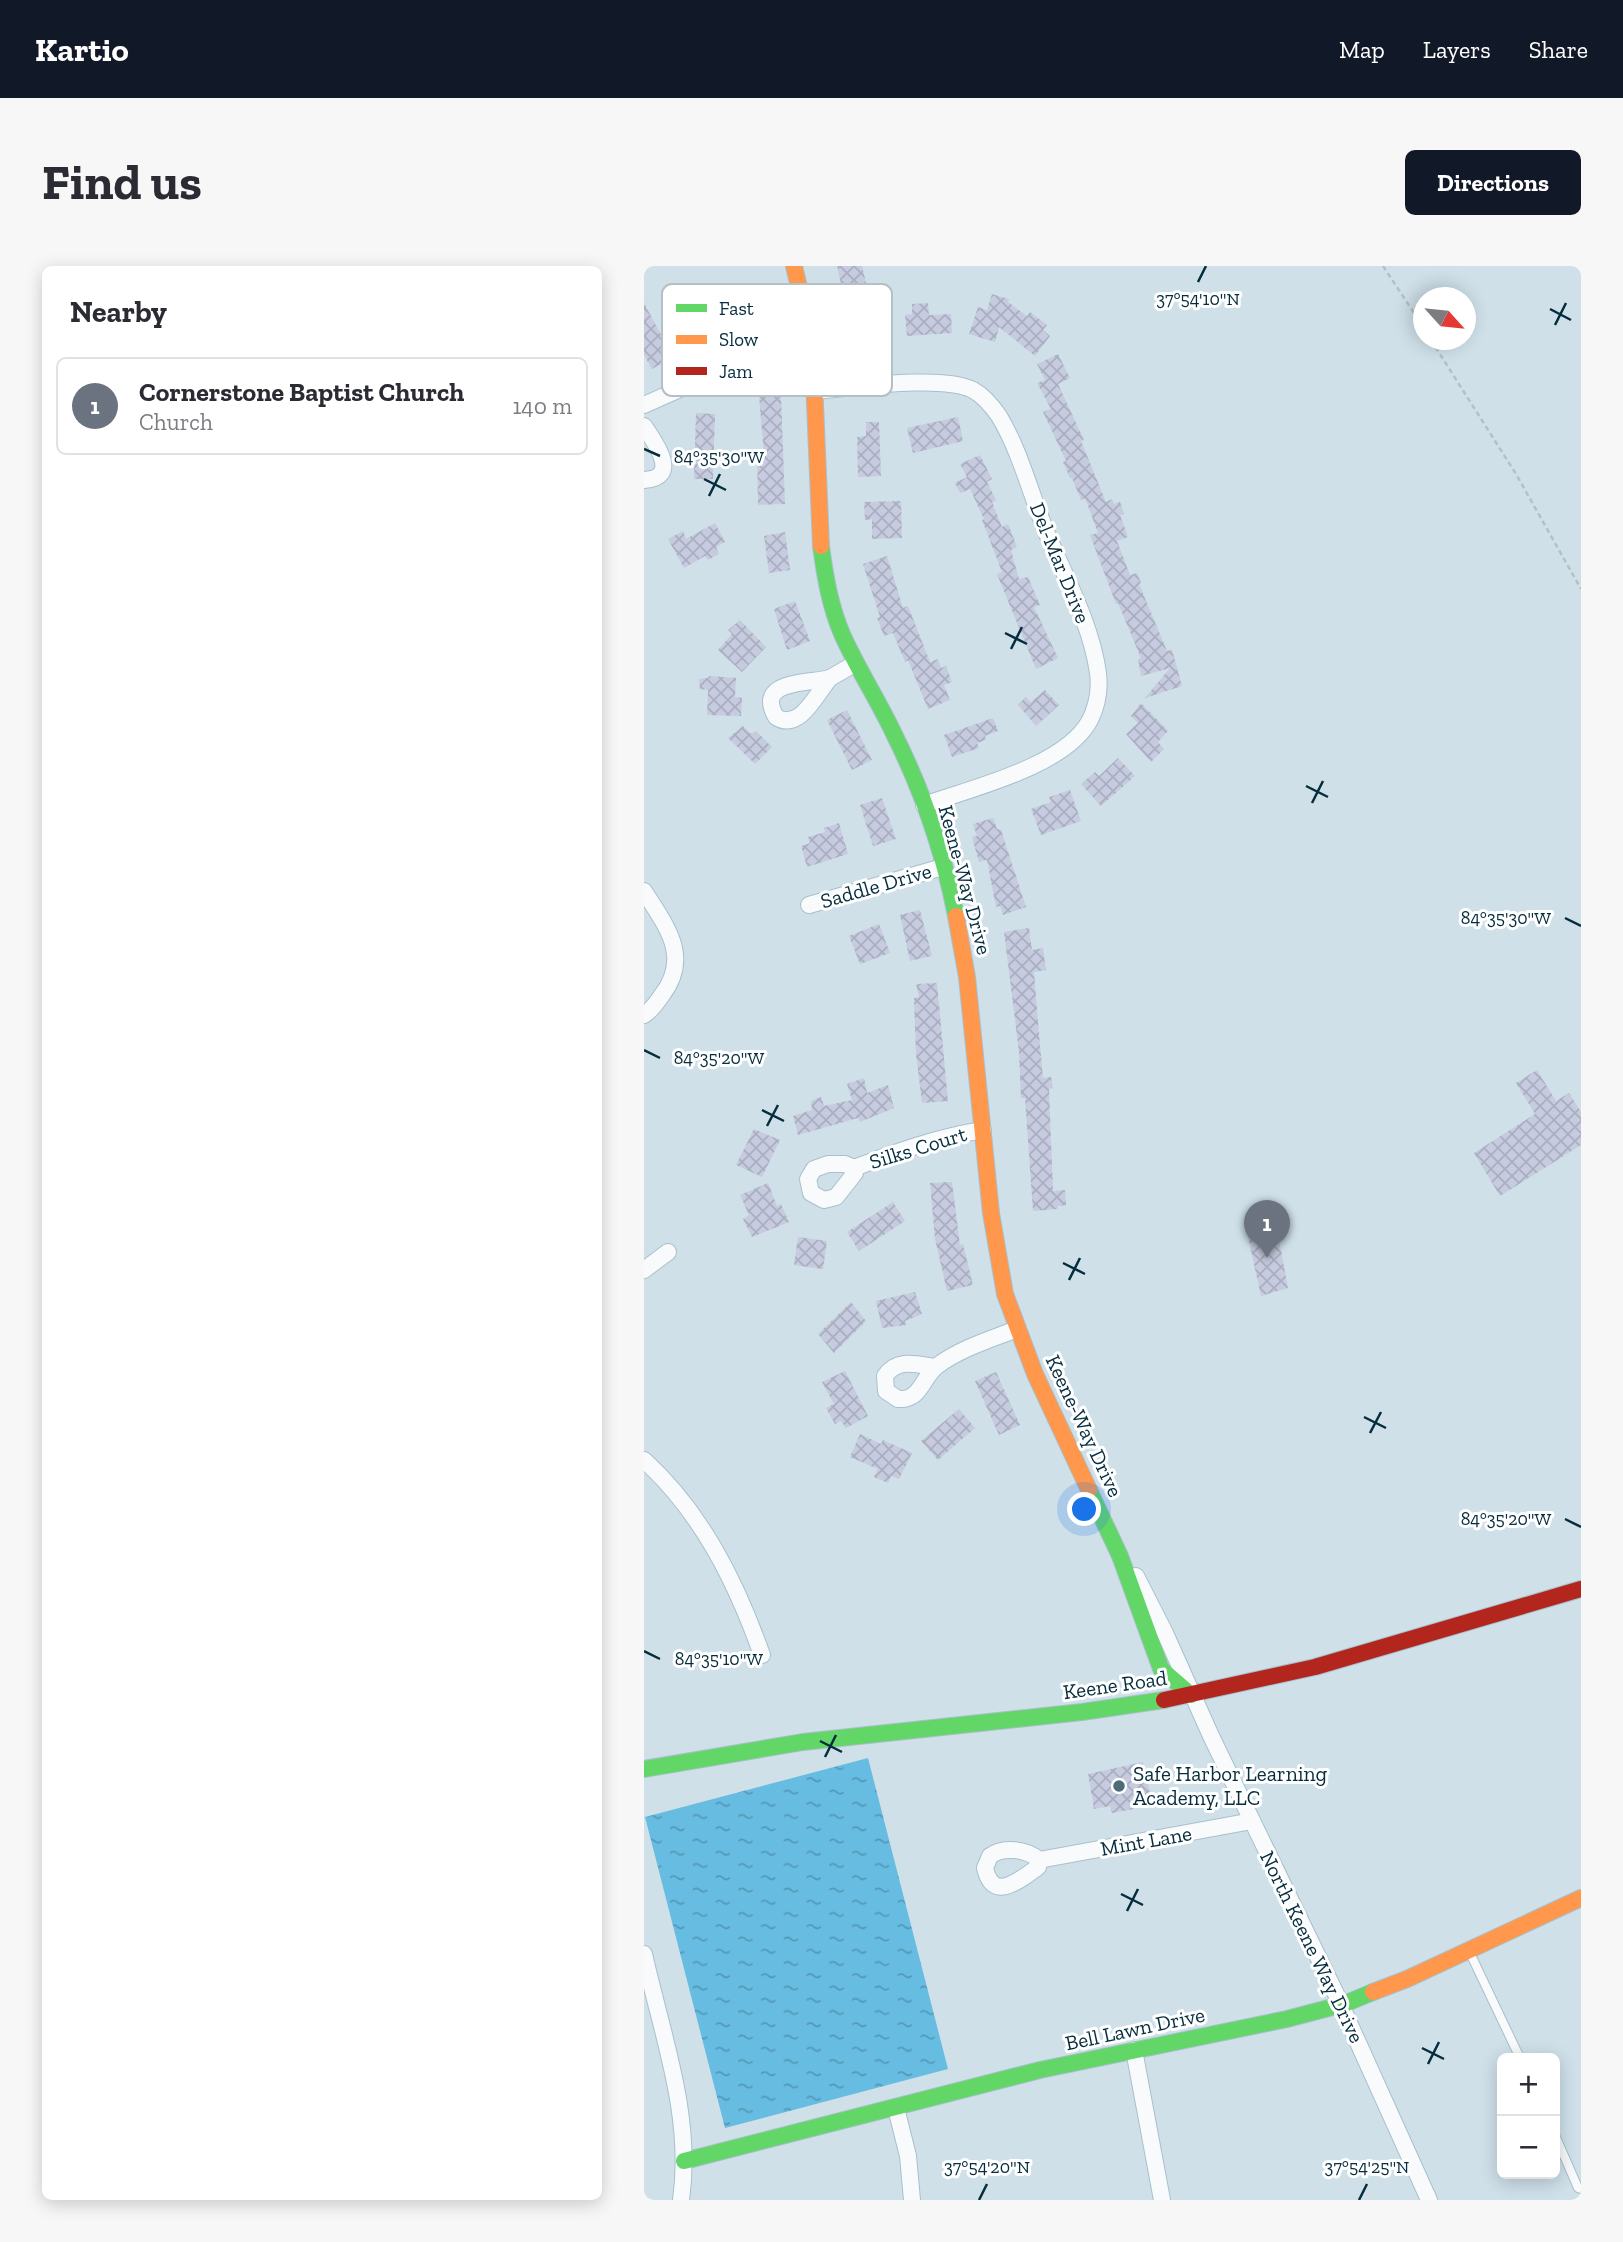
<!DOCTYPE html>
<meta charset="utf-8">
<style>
:root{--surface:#fff;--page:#f7f7f7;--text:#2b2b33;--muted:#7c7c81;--line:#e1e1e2;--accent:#111827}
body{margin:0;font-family:"Zilla Slab",serif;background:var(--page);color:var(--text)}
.controls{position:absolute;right:21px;bottom:21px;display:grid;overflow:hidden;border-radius:10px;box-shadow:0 4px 18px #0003}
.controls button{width:63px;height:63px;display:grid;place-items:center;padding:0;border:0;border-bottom:2px solid var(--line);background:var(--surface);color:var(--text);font:35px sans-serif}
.compass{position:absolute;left:769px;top:21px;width:63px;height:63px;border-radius:50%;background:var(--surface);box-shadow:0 4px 18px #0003;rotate:117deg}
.you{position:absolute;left:441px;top:1244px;width:24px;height:24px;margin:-18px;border:5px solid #fff;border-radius:50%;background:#1a73e8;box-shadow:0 0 0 10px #1a73e833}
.badge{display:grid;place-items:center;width:46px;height:46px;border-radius:50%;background:var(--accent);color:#fff;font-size:23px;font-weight:700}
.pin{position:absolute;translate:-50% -58px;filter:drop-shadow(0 2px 4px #0008)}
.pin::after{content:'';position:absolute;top:37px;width:24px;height:21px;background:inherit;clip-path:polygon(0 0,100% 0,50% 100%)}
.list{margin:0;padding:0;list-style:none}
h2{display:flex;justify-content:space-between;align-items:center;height:91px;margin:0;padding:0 28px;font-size:30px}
h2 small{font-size:23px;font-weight:400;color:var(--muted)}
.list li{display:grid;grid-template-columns:46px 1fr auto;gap:21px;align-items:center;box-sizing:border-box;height:98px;margin:0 14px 14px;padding:0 14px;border:2px solid var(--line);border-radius:10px}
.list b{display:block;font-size:26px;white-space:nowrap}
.list p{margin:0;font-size:23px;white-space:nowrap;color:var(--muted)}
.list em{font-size:23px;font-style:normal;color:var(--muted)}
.map{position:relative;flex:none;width:937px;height:1934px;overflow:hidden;border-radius:10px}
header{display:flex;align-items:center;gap:42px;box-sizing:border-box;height:98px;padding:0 35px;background:var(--accent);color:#fff}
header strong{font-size:33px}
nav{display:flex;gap:38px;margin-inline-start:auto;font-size:24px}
.intro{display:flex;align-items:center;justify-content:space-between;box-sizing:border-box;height:168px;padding:0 42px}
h1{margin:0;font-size:49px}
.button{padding:18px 32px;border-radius:10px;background:var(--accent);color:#fff;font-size:24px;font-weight:700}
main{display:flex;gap:42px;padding:0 42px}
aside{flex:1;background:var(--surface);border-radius:10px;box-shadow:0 4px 18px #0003}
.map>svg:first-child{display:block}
.water{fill:url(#water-ripples)}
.building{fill:url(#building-cross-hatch)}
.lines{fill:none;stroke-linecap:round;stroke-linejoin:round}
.lane-casing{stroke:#a8c0cc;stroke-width:10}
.street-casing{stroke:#a8c0cc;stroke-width:18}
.fast-casing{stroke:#a8c0cc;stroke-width:18}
.slow-casing{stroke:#a8c0cc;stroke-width:18}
.jam-casing{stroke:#a8c0cc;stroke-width:18}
.path{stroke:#b5c0c5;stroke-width:2.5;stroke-dasharray:5 3.5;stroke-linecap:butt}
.lane{stroke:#f8fafc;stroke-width:8}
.street{stroke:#f8fafc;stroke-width:16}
.fast{stroke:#63d668;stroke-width:16}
.slow{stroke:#ff974d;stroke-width:16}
.jam{stroke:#b3261e;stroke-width:16}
.ticks{fill:none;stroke:#062d3d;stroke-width:2.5}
.poi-dot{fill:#4c6c79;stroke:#fff;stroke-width:2.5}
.labels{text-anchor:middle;stroke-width:6;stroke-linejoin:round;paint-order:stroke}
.street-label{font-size:21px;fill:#062d3d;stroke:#fff}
.poi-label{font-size:21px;fill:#062d3d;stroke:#fff;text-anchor:start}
.key{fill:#fff;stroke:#b4c0c5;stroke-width:2}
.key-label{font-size:19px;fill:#062d3d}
.ticks-label{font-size:18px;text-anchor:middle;fill:#062d3d;stroke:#fff;stroke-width:6;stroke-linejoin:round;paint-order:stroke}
</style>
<header>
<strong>Kartio</strong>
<nav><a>Map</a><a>Layers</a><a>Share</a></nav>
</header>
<div class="intro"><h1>Find us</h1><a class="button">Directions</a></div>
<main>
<aside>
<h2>Nearby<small></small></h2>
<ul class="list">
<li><span class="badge" style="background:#6b7280">1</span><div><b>Cornerstone Baptist Church</b><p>Church</p></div><em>140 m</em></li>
</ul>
</aside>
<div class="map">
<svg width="937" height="1934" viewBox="0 0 937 1934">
<defs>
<pattern id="water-ripples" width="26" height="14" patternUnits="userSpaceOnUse" patternTransform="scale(1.75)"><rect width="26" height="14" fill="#67bce1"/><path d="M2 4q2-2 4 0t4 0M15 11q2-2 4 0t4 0" fill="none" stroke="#5399b8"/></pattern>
<pattern id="building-cross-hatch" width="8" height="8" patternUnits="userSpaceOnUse" patternTransform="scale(1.75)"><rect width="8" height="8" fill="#c6cbdf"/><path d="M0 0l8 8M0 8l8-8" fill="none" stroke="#a9afc0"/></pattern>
</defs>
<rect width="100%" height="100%" fill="#cfe0e9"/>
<polygon class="water" points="224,1492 304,1803 81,1862 1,1551"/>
<g class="building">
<polygon points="193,0 218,0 223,21 199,27"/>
<polygon points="348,28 365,33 364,36 383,50 386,46 403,59 399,64 406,70 391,90 355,61 351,76 325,68 334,41 343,44"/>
<polygon points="0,37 29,91 8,103 0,89"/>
<polygon points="284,37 285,49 307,48 308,67 263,70 261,49 268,48 268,38"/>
<polygon points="414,88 426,112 414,118 440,174 437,175 462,236 468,233 470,238 476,236 480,248 476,249 484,271 473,275 486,309 493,307 497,317 495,318 523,385 528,384 538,420 501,432 526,402 497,410 494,393 497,392 474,337 472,338 446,269 454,267 441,232 437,234 428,212 426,212 419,196 422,195 399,146 407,143 393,117 401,114 393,98"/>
<polygon points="137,129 141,238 114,239 113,189 120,189 115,130"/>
<polygon points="52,147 71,148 69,213 50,213"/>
<polygon points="314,151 319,175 269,187 263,162"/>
<polygon points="222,156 235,156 237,210 214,211 213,171 222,170"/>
<polygon points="336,189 348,213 343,216 352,234 348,236 358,261 364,258 373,281 367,284 375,313 384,311 396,339 390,341 414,392 392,403 353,308 358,306 338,254 340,253 326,223 316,227 311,217 323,211 316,198"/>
<polygon points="257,235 258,272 228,273 228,253 221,254 220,236"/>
<polygon points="71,257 81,276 72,281 75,288 64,294 61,290 40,302 24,273 39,265 42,273"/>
<polygon points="141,266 146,304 125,307 120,270"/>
<polygon points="243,290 259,342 264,340 286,396 294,393 297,402 302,400 308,416 300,419 306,434 284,443 264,394 261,396 249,367 240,370 233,352 236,351 219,298"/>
<polygon points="151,335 166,375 143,384 130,343"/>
<polygon points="96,354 122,381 98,406 74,384 88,368 84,364"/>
<polygon points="65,410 92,412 91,431 98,432 97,450 63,449 64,424 56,423 55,413 64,412"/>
<polygon points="401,424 415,439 392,460 374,439 382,431 387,436"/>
<polygon points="497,437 524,465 514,476 520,483 507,496 482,468 494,457 487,450"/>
<polygon points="203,444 228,494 208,504 183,454"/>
<polygon points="349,452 354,465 341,470 342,474 333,477 335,482 308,491 300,469"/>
<polygon points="99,460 107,468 112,465 128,481 111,498 84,472"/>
<polygon points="474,492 491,510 457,540 437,518 451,506 455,510"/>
<polygon points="426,524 437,555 397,569 387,543 407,536 405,531"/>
<polygon points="238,532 252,573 229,580 216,539"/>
<polygon points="349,552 353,563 357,564 382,641 359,649 356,640 352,641 343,594 335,596 328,571 333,570 329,558"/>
<polygon points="195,557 204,588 163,601 157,580 166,577 164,571 181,566 180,562"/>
<polygon points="276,644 288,690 266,695 256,649"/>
<polygon points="235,658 246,687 216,698 205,670"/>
<polygon points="385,662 388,684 399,682 402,704 390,706 395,768 399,812 407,811 409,822 405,823 409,925 421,924 422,939 414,940 414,943 389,945 381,832 377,832 375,786 360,666"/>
<polygon points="293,717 304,835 278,837 272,788 270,732 275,731 272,718"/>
<polygon points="893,804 912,835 925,827 937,846 937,879 856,930 830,887 891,848 872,817"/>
<polygon points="220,812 223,827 244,819 250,842 216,856 214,852 154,869 149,850 168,844 167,835 177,831 180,840 208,834 203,818"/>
<polygon points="110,863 136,874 118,911 92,899"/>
<polygon points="308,916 316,979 319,978 329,1019 303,1025 291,973 286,917"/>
<polygon points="124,917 133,940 137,938 145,956 108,971 99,953 105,949 96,929"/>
<polygon points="249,936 261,955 215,985 203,966"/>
<polygon points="631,952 644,1022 617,1030 602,962"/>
<polygon points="154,971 183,975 179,1003 150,999"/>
<polygon points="271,1026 278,1048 261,1055 262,1059 238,1062 232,1035"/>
<polygon points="207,1036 222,1055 190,1087 174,1068"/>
<polygon points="201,1105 224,1150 202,1162 197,1155 191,1158 182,1142 190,1138 178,1116"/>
<polygon points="352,1106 376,1159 355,1169 331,1115"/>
<polygon points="315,1143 331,1162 294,1194 277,1175"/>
<polygon points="216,1168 237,1178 239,1174 268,1187 255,1213 247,1210 244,1217 230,1211 234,1203 206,1191"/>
<polygon points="499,1496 507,1532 489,1535 490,1543 468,1547 466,1540 450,1543 444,1508"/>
</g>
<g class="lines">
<defs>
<g id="lane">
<polyline points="826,1687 876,1792"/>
<polyline points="911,1869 934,1922 937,1923"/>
</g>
<g id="street">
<path d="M 171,125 C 209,122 297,108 329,124 C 340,130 348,140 355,150 C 376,185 386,226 401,263 C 420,309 447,357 454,407 C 456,423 453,440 446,454 C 422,500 328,522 280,539"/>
<polyline points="0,139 38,122 73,110 168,93"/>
<path d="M 0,160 C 10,175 38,212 0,214"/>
<path d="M 186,412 C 172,428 156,466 132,451 C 110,413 166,418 186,412 Z"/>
<polyline points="186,412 212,397"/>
<path d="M 0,625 C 21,659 48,690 18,729 C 13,736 8,744 0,749"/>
<polyline points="165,639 299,601"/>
<polygon points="184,898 201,898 210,902 211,907 192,931 180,934 167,927 164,913 170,903"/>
<path d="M 210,902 C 252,886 294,871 339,864"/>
<polyline points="0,1004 24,986"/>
<path d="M 290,1101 C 272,1098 253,1092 241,1110 L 242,1125 L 254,1133 C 277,1135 278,1111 293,1100 C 315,1083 347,1073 373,1063"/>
<path d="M 0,1194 C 58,1247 92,1316 118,1389"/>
<polyline points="492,1310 521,1367 567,1470 693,1730 785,1934"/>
<path d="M 395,1594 L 394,1601 C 377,1613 349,1638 341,1602 L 346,1590 C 359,1580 383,1583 395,1594 L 608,1555"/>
<path d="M 0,1688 C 18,1769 49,1850 37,1934"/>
<polyline points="490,1784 518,1934"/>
<polyline points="252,1842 264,1890 268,1934"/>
</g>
<g id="fast">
<path d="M 177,280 C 181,310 186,340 198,368 C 213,402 234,434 250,468 C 278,524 300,588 312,650"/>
<polyline points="445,1224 476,1290 517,1403 547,1429"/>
<polyline points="0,1503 159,1476 438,1446 520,1434"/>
<polyline points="40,1895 396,1804 643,1753 700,1738 729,1726"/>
</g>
<g id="slow">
<polyline points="150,0 162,51 170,114 177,280"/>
<polyline points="312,650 323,711 347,947 361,1028 391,1108 445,1224"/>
<polyline points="729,1726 763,1713 937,1632"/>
</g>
<polyline id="jam" points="520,1434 671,1401 937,1323"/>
</defs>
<use href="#lane" class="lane-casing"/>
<use href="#street" class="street-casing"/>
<use href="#fast" class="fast-casing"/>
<use href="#slow" class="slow-casing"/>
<use href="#jam" class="jam-casing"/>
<g class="path">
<polyline points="739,0 780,62"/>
<polyline points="787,74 872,208 937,323"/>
</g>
<use href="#lane" class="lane"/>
<use href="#street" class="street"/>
<use href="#fast" class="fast"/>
<use href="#slow" class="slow"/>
<use href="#jam" class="jam"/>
</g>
<path class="ticks" d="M 554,16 L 562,0M 906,43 L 927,54M 911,59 L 922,37M 0,183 L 16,190M 60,213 L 82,224M 65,230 L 76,208M 361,367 L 383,378M 367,383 L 378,361M 662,520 L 684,531M 668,537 L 679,515M 921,652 L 937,660M 0,784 L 16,792M 118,844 L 140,855M 123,860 L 134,839M 419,997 L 441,1008M 425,1014 L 436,992M 720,1151 L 742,1162M 726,1167 L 737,1146M 921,1253 L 937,1261M 0,1385 L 16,1393M 176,1475 L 198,1486M 181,1491 L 192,1469M 477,1628 L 499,1639M 483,1645 L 494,1623M 778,1782 L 800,1793M 784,1798 L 795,1776M 335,1934 L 343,1918M 715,1934 L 723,1918"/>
<circle class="poi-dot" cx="475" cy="1520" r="7"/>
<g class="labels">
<g class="street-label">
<text transform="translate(416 297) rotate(68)" y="7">Del-Mar Drive</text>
<text transform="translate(321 614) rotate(75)" y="7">Keene-Way Drive</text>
<text transform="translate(232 620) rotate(-16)" y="7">Saddle Drive</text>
<text transform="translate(274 882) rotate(-17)" y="7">Silks Court</text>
<text transform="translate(440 1160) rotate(65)" y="7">Keene-Way Drive</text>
<text transform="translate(471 1419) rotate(-8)" y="7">Keene Road</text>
<text transform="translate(502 1575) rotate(-10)" y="7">Mint Lane</text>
<text transform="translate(668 1681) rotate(64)" y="7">North Keene Way Drive</text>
<text transform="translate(491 1763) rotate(-12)" y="7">Bell Lawn Drive</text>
</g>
<g class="poi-label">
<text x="489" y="1515">Safe Harbor Learning<tspan x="489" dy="24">Academy, LLC</tspan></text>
</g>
</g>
<rect x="18" y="18" width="230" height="112" rx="10" class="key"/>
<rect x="32" y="38" width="31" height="8" fill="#63d668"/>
<rect x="32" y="69" width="31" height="9" fill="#ff974d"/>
<rect x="32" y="101" width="31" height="8" fill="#b3261e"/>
<g class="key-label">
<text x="75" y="49">Fast</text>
<text x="75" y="80">Slow</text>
<text x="75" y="112">Jam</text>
</g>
<g class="ticks-label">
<text x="554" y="39">37°54'10"N</text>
<text x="75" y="197">84°35'30"W</text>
<text x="862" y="658">84°35'30"W</text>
<text x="75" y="798">84°35'20"W</text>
<text x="862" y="1259">84°35'20"W</text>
<text x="75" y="1399">84°35'10"W</text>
<text x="343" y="1907">37°54'20"N</text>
<text x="723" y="1907">37°54'25"N</text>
</g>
</svg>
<div class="controls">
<button>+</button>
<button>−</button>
</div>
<svg class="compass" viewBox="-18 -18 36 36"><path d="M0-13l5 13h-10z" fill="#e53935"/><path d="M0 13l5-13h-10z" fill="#7c7c81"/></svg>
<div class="you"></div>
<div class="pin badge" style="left:623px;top:992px;background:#6b7280">1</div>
</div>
</main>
